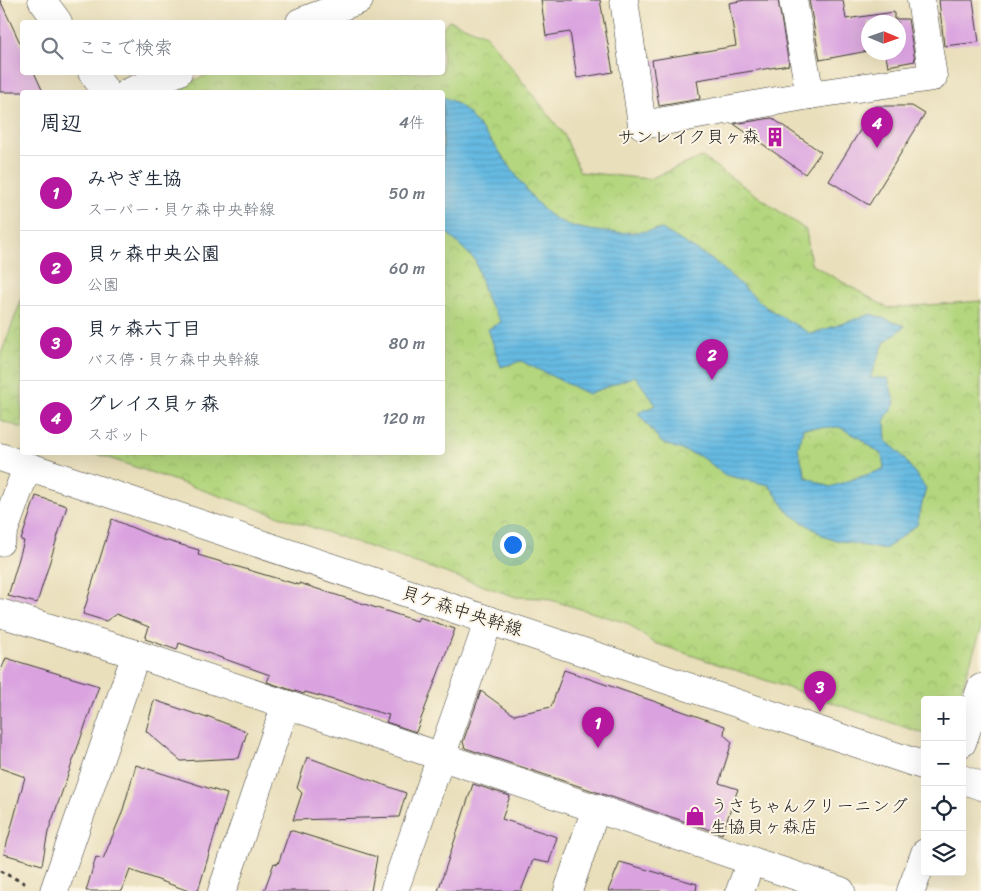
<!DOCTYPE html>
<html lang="ja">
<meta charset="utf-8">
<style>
:root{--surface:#fff;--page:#f6f6f7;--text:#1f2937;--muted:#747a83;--line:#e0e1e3;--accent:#b5179e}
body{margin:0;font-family:Sriracha,"Klee One",sans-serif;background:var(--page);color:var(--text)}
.controls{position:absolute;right:15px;bottom:15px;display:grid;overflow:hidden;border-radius:5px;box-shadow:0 5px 20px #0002}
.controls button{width:45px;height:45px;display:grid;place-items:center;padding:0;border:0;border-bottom:1px solid var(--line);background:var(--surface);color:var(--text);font:25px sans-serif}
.compass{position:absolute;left:861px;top:15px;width:45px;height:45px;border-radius:50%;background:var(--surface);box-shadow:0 5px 20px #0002;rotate:92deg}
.you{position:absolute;left:512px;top:544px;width:18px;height:18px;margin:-12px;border:4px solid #fff;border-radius:50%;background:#1a73e8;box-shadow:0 0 0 8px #1a73e833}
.badge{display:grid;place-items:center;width:32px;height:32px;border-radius:50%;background:var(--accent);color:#fff;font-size:16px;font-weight:700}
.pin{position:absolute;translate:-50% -41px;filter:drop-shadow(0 1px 2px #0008)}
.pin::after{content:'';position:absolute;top:26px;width:18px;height:15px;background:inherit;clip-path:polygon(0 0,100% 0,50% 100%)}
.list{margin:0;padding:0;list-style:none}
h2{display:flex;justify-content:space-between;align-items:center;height:65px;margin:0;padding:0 20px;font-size:21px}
h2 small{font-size:16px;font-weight:400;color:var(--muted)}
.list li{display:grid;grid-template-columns:32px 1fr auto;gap:15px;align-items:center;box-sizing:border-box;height:75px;padding:0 20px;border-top:1px solid var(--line)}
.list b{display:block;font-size:19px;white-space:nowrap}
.list p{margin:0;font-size:16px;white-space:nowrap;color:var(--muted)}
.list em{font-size:16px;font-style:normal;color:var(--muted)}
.icon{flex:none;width:28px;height:28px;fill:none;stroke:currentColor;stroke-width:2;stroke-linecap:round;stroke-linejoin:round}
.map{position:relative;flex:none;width:981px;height:891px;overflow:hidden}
.search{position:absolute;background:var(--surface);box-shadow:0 5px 20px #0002;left:20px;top:20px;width:425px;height:55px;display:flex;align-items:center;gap:12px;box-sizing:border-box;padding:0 18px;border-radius:5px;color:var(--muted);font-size:19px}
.panel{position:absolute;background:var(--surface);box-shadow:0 5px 20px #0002;left:20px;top:90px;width:425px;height:365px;border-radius:5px}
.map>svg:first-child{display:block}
.park{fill:url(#park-crowns);stroke:#68794d}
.water{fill:url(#water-rules);stroke:#416b7f;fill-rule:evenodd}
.building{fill:#daa3e0}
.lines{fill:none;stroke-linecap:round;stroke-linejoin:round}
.minor-casing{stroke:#3b3934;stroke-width:29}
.path{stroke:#3b3934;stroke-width:3;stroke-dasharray:4 4;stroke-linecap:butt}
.minor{stroke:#fff;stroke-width:28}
.labels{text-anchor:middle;stroke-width:4;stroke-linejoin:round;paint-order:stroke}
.poi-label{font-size:18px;fill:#1c1c1c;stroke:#fcf5e5;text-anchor:end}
.street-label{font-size:18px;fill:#1c1c1c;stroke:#fcf5e5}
</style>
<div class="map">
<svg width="981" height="891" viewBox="0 0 981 891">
<defs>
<pattern id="park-crowns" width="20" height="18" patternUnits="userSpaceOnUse" patternTransform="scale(1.25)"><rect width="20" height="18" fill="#b4d67e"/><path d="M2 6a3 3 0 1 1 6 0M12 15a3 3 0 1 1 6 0" fill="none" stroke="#9ab76c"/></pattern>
<pattern id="water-rules" width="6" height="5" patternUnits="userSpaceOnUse" patternTransform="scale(1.25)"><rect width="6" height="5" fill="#66bae2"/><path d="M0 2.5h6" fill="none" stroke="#589fc1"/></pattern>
</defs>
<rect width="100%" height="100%" fill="#fcf5e5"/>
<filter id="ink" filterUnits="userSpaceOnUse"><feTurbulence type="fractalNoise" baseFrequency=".02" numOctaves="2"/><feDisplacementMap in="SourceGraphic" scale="10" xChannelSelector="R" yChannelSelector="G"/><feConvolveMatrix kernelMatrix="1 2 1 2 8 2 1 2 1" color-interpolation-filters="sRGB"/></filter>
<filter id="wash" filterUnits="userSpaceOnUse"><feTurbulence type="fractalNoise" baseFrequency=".0096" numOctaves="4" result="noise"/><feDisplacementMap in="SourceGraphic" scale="20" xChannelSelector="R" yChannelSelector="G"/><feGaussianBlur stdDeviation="1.12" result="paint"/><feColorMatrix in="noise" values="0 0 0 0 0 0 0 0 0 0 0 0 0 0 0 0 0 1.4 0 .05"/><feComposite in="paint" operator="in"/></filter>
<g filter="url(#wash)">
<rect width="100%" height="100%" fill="#e9dfbb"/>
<g class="park">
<polygon points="449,20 486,35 565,136 580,172 649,179 702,157 806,230 811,264 888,308 981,301 981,630 958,700 925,700 925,734 652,642 627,623 544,598 516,597 94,453 442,452 442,92 166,92 212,73 442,72 443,27"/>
<polygon points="22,298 22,428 0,420 0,357"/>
</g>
<path class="water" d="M 443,97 C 463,104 469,115 482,130 C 504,154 521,187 543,209 C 569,236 628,235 662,229 L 714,261 L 767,308 L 811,334 L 871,314 L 905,326 L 884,343 L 870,378 L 888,378 L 895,404 L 885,419 L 886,441 L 899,452 L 926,488 L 917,525 L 884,550 L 827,538 L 789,513 L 769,485 L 725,475 L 702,457 L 662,443 L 638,413 L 656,405 L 635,376 L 588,394 L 521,361 L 501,367 L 488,329 L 501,322 L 486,298 L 475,260 L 443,229 ZM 839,427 L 858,437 L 882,455 L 884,469 L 830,487 L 806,477 L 798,449 L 803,428 Z"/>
<g id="blocks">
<g class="building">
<polygon points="0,0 22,47 22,72 34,72 43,92 0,92"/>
<polygon points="541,0 600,0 613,72 577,78 570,32 546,36"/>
<polygon points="745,0 778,0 789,65 697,80 700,99 659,106 652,60 736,46 729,3"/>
<polygon points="809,0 843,0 846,19 894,12 894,19 908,19 915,61 888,66 885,52 898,52 898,22 868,22 868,51 820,60"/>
<polygon points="939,0 973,0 979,42 944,46"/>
<polygon points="875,106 912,106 925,114 869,205 829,181"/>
<polygon points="772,118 821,152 805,174 734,124"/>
<polygon points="36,496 67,506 37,603 8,596 24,541 21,540"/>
<polygon points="112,519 157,538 199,550 198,555 299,585 299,583 417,621 419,617 455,629 416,732 386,722 389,715 305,692 304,694 267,682 270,675 179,643 177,650 145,639 149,627 116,614 106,621 83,614"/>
<polygon points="6,658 99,686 48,832 42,865 4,854 25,777 0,768 0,673"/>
<polygon points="564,670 725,726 724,735 732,742 719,783 738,789 722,834 465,748 463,742 481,691 514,715 551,707"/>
<polygon points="154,700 207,718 207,716 247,732 239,758 181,761 146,731"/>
<polygon points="307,757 406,793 399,817 293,820 302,793 297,788"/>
<polygon points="136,765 227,794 198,891 189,891 130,870 122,891 86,891 96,857 103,859 122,813"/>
<polygon points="473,784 510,796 502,819 557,837 549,863 533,860 521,891 438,891"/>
<polygon points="290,830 377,857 371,891 264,891 274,863 278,864"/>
<polygon points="620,862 697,884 696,891 608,891"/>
</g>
</g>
</g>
<g filter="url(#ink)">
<use href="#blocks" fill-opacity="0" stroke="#3b3934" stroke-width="1"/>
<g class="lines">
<defs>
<g id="minor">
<polyline points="42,0 58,22"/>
<polyline points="624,0 642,125 810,95 933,77 921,0"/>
<polyline points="793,0 810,95"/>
<polyline points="300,22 359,0"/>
<polyline points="92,72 106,92"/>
<polyline points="129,92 178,72"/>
<polyline points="0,457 925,766"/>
<polyline points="0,542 27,467"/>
<polyline points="0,613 136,654 841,891"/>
<polyline points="962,743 981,688"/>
<polyline points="962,779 981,786"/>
<polyline points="54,891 136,654"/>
<polyline points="222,891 286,704"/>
<polyline points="394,891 489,620"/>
<polyline points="568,891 596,808"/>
<polyline points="740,891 751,861"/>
<polyline points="911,891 925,853"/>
</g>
</defs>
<use href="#minor" class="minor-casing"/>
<polyline class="path" points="0,871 26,884"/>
<use href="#minor" class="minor"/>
</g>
</g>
<defs>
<symbol id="building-bare" viewBox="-9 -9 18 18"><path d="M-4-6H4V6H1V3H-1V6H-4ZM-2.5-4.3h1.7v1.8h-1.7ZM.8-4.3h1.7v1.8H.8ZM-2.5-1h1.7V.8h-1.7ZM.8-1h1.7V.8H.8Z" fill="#b5179e" stroke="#fcf5e5" stroke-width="2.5" paint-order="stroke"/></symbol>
<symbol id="shop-bare" viewBox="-9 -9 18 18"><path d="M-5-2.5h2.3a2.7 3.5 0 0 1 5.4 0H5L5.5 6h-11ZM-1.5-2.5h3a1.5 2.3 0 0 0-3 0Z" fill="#b5179e" stroke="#fcf5e5" stroke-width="2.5" paint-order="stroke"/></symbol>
</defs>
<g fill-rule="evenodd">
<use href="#building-bare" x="761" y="123" width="28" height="28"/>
<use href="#shop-bare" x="681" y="802" width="28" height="28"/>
</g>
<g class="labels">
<g class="poi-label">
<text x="760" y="143">サンレイク貝ヶ森</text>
<text x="710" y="812" text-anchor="start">うさちゃんクリーニング<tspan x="710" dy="21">生協貝ヶ森店</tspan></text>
</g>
<g class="street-label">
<text transform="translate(462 611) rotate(18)" y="6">貝ケ森中央幹線</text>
</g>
</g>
</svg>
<div class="controls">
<button>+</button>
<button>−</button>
<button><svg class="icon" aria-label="locate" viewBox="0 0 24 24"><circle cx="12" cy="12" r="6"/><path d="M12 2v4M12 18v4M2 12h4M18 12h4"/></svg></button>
<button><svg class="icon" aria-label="layers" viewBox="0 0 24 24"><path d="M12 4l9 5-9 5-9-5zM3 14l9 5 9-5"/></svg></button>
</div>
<svg class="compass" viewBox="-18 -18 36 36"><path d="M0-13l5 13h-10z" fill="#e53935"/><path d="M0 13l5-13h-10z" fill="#747a83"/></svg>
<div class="you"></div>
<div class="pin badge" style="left:598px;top:748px">1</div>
<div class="pin badge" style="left:712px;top:380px">2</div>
<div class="pin badge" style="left:820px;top:712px">3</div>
<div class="pin badge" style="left:877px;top:148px">4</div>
<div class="search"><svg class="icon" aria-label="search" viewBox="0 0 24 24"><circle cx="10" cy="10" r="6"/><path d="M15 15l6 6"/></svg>ここで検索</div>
<section class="panel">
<h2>周辺<small>4件</small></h2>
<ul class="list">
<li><span class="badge">1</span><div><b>みやぎ生協</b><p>スーパー · 貝ケ森中央幹線</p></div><em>50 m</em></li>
<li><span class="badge">2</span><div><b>貝ヶ森中央公園</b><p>公園</p></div><em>60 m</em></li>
<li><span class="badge">3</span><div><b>貝ヶ森六丁目</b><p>バス停 · 貝ケ森中央幹線</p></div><em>80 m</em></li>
<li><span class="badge">4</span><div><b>グレイス貝ヶ森</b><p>スポット</p></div><em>120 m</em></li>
</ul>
</section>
</div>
